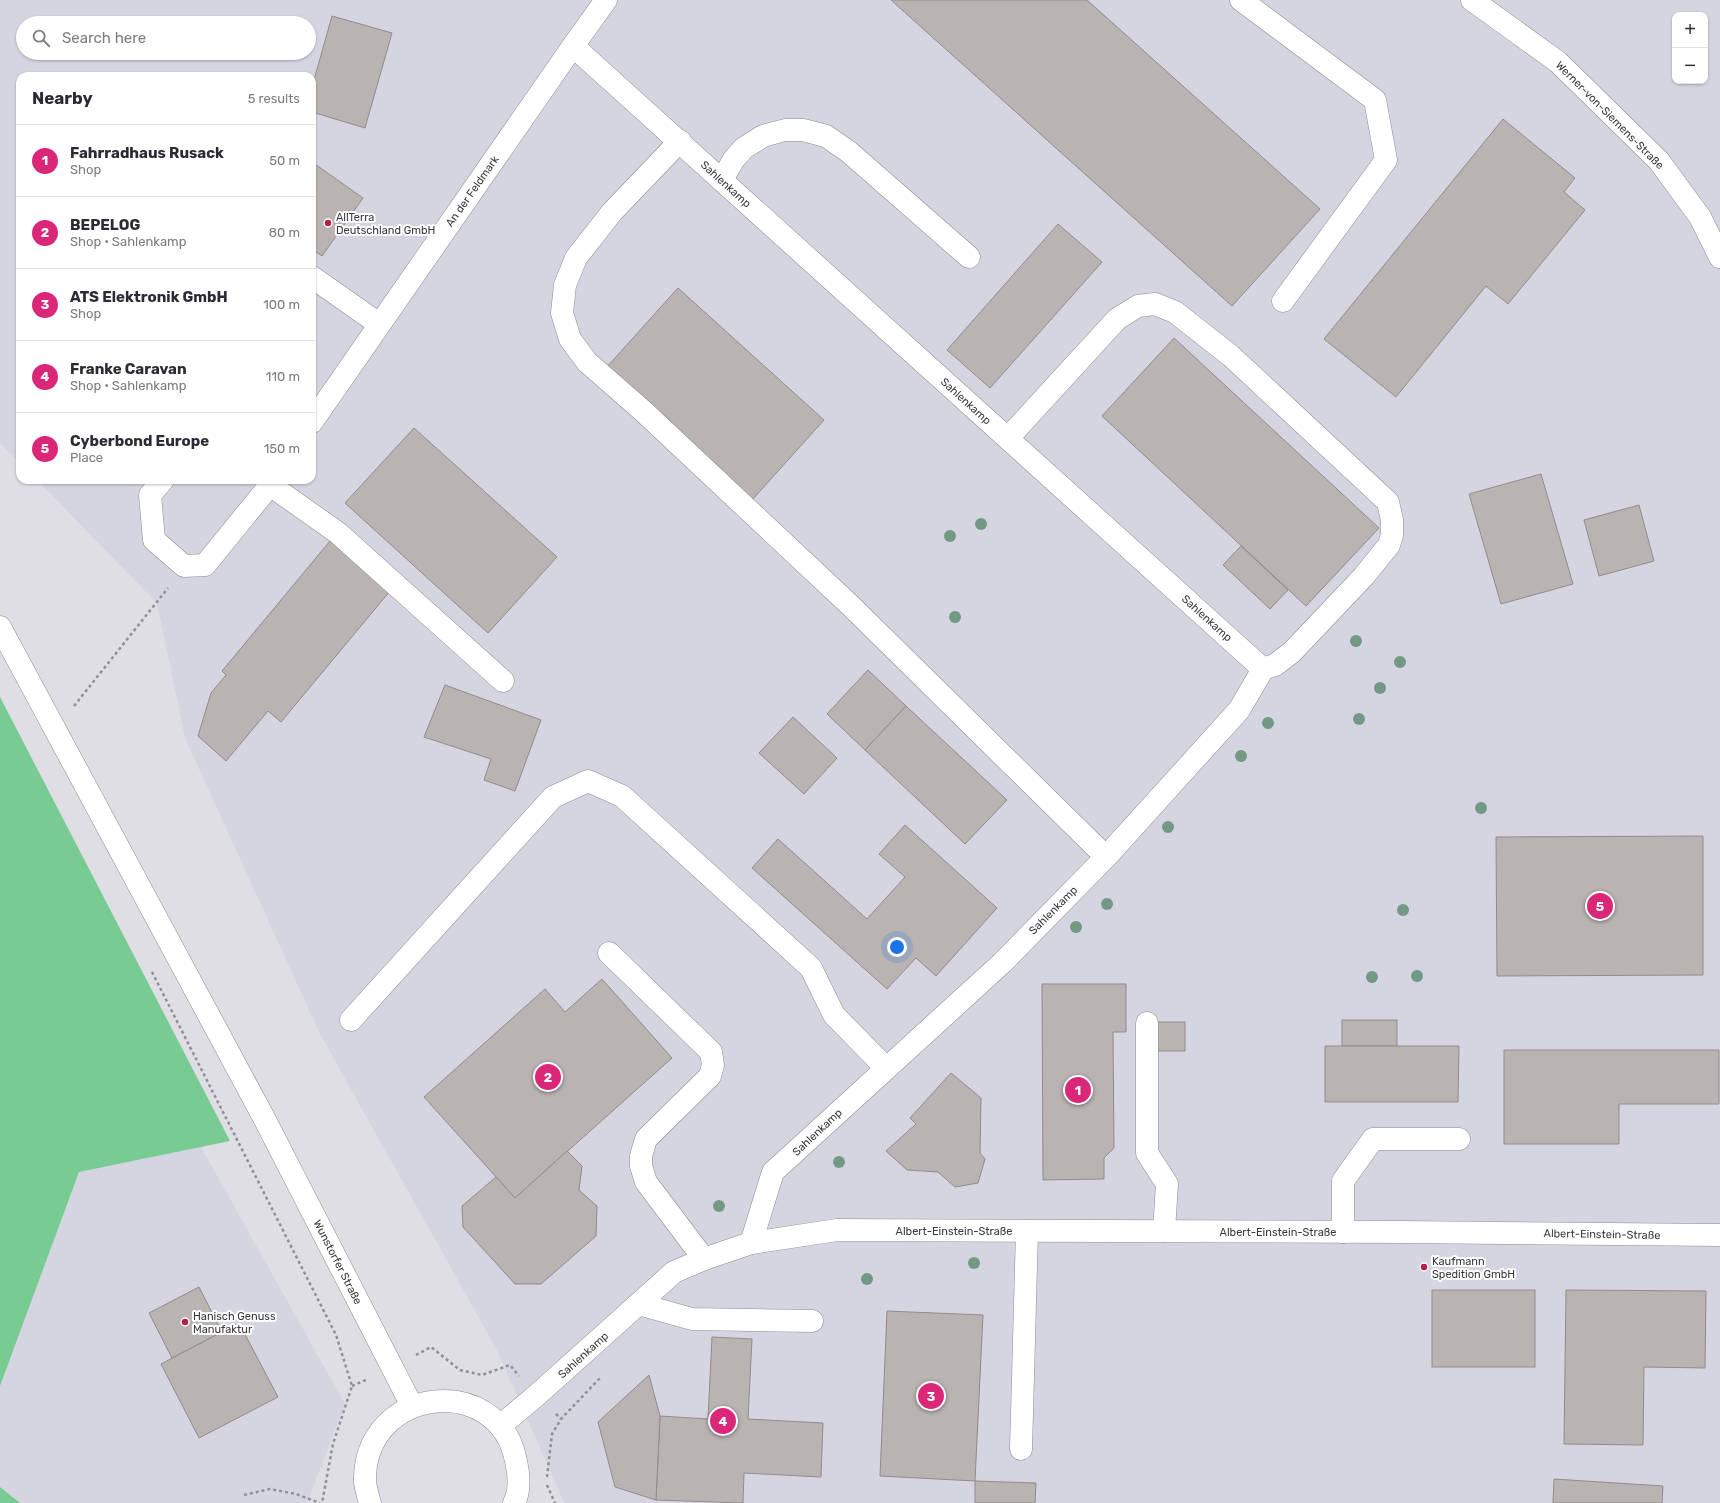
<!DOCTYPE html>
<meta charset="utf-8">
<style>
:root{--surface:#fff;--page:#f7f7f7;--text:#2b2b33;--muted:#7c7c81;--line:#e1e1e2;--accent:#db2777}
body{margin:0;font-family:Rubik,sans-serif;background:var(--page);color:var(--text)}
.controls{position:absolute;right:12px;top:12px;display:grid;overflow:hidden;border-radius:8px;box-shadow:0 1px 3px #0004}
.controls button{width:36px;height:36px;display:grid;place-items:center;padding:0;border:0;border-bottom:1px solid var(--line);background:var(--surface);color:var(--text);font:20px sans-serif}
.you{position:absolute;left:897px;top:947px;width:14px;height:14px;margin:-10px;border:3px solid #fff;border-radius:50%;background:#1a73e8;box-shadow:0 0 0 6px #1a73e833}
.badge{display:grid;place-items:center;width:26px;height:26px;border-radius:50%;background:var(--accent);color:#fff;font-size:13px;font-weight:700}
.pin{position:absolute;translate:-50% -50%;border:2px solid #fff;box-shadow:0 1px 4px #0006}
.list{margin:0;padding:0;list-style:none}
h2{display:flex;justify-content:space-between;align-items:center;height:52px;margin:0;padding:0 16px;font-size:17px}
h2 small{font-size:13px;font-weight:400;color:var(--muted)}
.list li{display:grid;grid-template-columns:26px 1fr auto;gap:12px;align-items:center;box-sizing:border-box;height:72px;padding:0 16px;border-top:1px solid var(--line)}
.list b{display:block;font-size:15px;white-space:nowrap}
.list p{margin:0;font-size:13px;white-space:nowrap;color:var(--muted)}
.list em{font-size:13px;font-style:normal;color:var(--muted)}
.icon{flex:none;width:22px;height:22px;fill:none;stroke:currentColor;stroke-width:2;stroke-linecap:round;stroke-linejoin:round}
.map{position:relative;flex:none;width:1720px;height:1503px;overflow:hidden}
.search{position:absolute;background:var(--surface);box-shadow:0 1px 3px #0004;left:16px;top:16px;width:300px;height:44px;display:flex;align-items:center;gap:10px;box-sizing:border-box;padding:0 14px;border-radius:22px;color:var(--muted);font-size:15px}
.panel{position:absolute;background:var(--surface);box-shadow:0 1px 3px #0004;left:16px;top:72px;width:300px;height:412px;border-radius:12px}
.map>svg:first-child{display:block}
.built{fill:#d5d4e1;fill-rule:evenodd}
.green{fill:#78cb92}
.building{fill:#b9b3b2;stroke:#918b8b}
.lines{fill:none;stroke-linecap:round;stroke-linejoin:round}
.minor-casing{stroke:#8d8c91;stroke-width:23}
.major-casing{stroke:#8d8c91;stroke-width:23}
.path{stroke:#908f93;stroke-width:2.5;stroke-dasharray:3 3;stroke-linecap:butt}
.minor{stroke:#fff;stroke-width:22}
.major{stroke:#fff;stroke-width:22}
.tree{fill:#739985}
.poi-dot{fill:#b42245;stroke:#fff;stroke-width:1.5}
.labels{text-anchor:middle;stroke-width:4;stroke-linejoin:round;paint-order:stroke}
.street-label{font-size:11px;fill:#39393b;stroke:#fff}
.poi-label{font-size:11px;fill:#39393b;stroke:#fff;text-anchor:start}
</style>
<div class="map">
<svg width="1720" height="1503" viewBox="0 0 1720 1503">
<rect width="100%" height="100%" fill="#dfdee4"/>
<g class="built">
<path d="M 0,0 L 1720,0 L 1720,1503 L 564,1503 L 497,1350 L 320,1034 L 185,738 L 157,603 L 37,480 L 312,480 L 312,76 L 20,76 L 20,463 L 0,443 ZM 1675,15 L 1705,15 L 1705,81 L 1675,81 ZM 23,23 L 309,23 L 309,53 L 23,53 Z"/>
<polygon points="201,1147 345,1404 307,1503 20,1503 0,1487 0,1386 79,1172"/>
</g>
<g class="green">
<polygon points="0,697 230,1141 79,1172 0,1386"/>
<polygon points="0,1487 20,1503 0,1503"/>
</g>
<g class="building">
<polygon points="891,0 1087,0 1320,209 1232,306"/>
<polygon points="332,16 392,33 365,128 312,112 312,87"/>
<polygon points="1503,119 1575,178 1564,192 1585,210 1508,304 1486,286 1396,397 1324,339"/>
<polygon points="312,162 363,198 322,256 312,249"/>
<polygon points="1058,224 1102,262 990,388 947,350"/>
<polygon points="678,288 824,420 752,500 606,368"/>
<polygon points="1174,338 1379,528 1306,606 1102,416"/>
<polygon points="414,428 557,557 488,633 345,503"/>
<polygon points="1541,474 1573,584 1501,604 1469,494"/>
<polygon points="1639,505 1654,561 1599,576 1584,520"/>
<polygon points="330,541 390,591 281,722 268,711 226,761 198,736 211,693 226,675 222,671"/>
<polygon points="1241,546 1288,590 1270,609 1223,565"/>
<polygon points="868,670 906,706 865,750 827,714"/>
<polygon points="445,685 541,720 515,791 484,780 491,759 424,737"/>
<polygon points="906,706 1007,800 965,844 865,750"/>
<polygon points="793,717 837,758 804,794 759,753"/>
<polygon points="905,825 997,908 936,976 916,958 887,989 752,868 778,839 867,919 905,877 879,854"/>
<polygon points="1703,836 1703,975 1497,976 1496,837"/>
<polygon points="602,979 672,1058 515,1198 424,1097 545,989 565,1012"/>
<polygon points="1042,984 1126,984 1126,1032 1113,1032 1114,1148 1104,1158 1104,1179 1043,1180"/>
<rect x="1342" y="1020" width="55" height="26"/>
<rect x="1155" y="1022" width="30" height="29"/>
<polygon points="1325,1046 1459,1046 1458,1102 1325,1102"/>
<polygon points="1504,1050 1719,1050 1719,1104 1619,1104 1619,1144 1504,1144"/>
<polygon points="951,1073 981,1098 980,1153 985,1159 978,1183 955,1187 938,1172 907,1170 886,1151 916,1124 910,1118"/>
<polygon points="567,1151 582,1166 579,1190 597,1206 596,1236 541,1284 515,1284 463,1227 462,1206 496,1177 515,1198"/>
<polygon points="199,1287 222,1332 172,1358 149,1313"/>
<rect x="1432" y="1290" width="103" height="77"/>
<polygon points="1566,1290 1706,1291 1705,1368 1644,1367 1643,1445 1564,1444"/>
<polygon points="887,1311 983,1315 975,1481 880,1476"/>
<polygon points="239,1323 278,1397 199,1438 161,1364"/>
<polygon points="712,1337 752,1339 748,1419 823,1423 821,1477 744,1473 743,1503 656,1500 660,1416 708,1419"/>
<polygon points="649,1375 660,1416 656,1500 615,1487 598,1422"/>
<polygon points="1554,1479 1663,1486 1662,1503 1553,1503"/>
<polygon points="975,1481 1036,1483 1035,1503 975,1503"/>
</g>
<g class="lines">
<defs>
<g id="minor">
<polyline points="1241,0 1375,100 1386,160 1283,301"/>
<polyline points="1472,0 1558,62 1659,161 1700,217 1720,257"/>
<polyline points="573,46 1263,669 1239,710 1106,857 1002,963 773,1172 751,1243"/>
<polyline points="680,141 612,212 576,258 565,285 562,313 570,339 587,362 643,411 852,607 1106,857"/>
<polyline points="722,180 734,159 744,148 763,136 785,130 803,130 826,136 849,152 969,257"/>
<polyline points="312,277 379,324"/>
<polyline points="312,422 573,46 606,0"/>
<polyline points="1008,438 1117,319 1138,306 1155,304 1175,312 1231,356 1388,502 1392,520 1392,535 1389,545 1364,576 1292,652 1275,665 1263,669"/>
<polyline points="163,480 150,495 154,540 184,566 205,565 274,480"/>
<polyline points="270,485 338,533 503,681"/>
<polyline points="609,953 711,1052 713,1065 710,1076 646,1139 641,1156 641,1166 646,1182 704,1259"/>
<polyline points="351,1020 553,797 588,781 622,796 811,968 834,1015 886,1068"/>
<polyline points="1147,1023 1147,1153 1167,1184 1164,1231"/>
<polyline points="1343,1232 1343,1181 1373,1139 1459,1139"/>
<polyline points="638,1304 692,1319 812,1321"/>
<polyline points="500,1426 537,1395 674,1272 704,1259 751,1243 837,1230 1403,1232 1720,1235"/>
<polyline points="1021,1449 1027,1231"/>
</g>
<g id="major">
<polyline points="0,627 264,1118 412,1406"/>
<path d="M 370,1503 C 368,1496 366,1489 365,1482 C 363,1386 499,1371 516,1461 C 519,1474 520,1491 514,1503"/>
</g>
</defs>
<use href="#minor" class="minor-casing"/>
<use href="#major" class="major-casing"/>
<g class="path">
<polyline points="74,706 168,588"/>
<polyline points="152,972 336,1335 352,1386 333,1444 322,1503"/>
<polyline points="416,1355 431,1347 460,1370 482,1375 510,1365 519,1376"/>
<polyline points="352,1386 368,1379"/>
<polyline points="556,1414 561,1419"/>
<polyline points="547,1477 552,1434 561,1419 600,1378"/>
<polyline points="547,1485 555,1503"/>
<polyline points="244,1495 270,1489 296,1494 320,1503"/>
</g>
<use href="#minor" class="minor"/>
<use href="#major" class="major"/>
</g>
<g class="tree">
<circle cx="981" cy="524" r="6"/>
<circle cx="950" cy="536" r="6"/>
<circle cx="955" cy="617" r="6"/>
<circle cx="1356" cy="641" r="6"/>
<circle cx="1400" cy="662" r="6"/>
<circle cx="1380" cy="688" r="6"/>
<circle cx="1359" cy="719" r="6"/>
<circle cx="1268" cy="723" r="6"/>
<circle cx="1241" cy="756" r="6"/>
<circle cx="1481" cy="808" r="6"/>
<circle cx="1168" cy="827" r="6"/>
<circle cx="1107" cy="904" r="6"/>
<circle cx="1403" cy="910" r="6"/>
<circle cx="1076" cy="927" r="6"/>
<circle cx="1417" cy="976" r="6"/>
<circle cx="1372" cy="977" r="6"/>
<circle cx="839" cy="1162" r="6"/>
<circle cx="719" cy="1206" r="6"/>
<circle cx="974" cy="1263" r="6"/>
<circle cx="867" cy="1279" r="6"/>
</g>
<g class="poi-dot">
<circle cx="328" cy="223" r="4"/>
<circle cx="1424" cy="1267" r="4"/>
<circle cx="185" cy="1322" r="4"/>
</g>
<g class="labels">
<g class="street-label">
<text transform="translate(1610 115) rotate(45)" y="4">Werner-von-Siemens-Straße</text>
<text transform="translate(726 184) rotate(42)" y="4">Sahlenkamp</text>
<text transform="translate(472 191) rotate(-55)" y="4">An der Feldmark</text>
<text transform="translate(966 401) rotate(42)" y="4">Sahlenkamp</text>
<text transform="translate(1207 618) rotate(42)" y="4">Sahlenkamp</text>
<text transform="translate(1053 910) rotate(-45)" y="4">Sahlenkamp</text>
<text transform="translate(817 1132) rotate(-43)" y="4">Sahlenkamp</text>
<text x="954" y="1235">Albert-Einstein-Straße</text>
<text x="1278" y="1236">Albert-Einstein-Straße</text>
<text transform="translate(1602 1234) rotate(1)" y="4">Albert-Einstein-Straße</text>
<text transform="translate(338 1262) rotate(63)" y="4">Wunstorfer Straße</text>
<text transform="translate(583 1355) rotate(-42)" y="4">Sahlenkamp</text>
</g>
<g class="poi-label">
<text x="336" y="221">AllTerra<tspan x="336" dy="13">Deutschland GmbH</tspan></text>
<text x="1432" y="1265">Kaufmann<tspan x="1432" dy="13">Spedition GmbH</tspan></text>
<text x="193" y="1320">Hanisch Genuss<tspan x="193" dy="13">Manufaktur</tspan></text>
</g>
</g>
</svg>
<div class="controls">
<button>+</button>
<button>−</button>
</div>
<div class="you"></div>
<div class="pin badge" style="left:1078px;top:1090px">1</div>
<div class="pin badge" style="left:548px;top:1077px">2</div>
<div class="pin badge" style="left:931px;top:1396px">3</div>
<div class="pin badge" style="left:723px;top:1421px">4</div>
<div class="pin badge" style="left:1600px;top:906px">5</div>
<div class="search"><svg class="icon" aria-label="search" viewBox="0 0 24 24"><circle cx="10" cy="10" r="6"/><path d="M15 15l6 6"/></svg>Search here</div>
<section class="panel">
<h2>Nearby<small>5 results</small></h2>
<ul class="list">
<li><span class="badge">1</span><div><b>Fahrradhaus Rusack</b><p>Shop</p></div><em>50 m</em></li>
<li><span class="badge">2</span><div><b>BEPELOG</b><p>Shop · Sahlenkamp</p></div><em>80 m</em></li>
<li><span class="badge">3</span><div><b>ATS Elektronik GmbH</b><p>Shop</p></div><em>100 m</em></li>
<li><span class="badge">4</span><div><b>Franke Caravan</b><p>Shop · Sahlenkamp</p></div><em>110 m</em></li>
<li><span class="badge">5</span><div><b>Cyberbond Europe</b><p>Place</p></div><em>150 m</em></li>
</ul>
</section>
</div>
